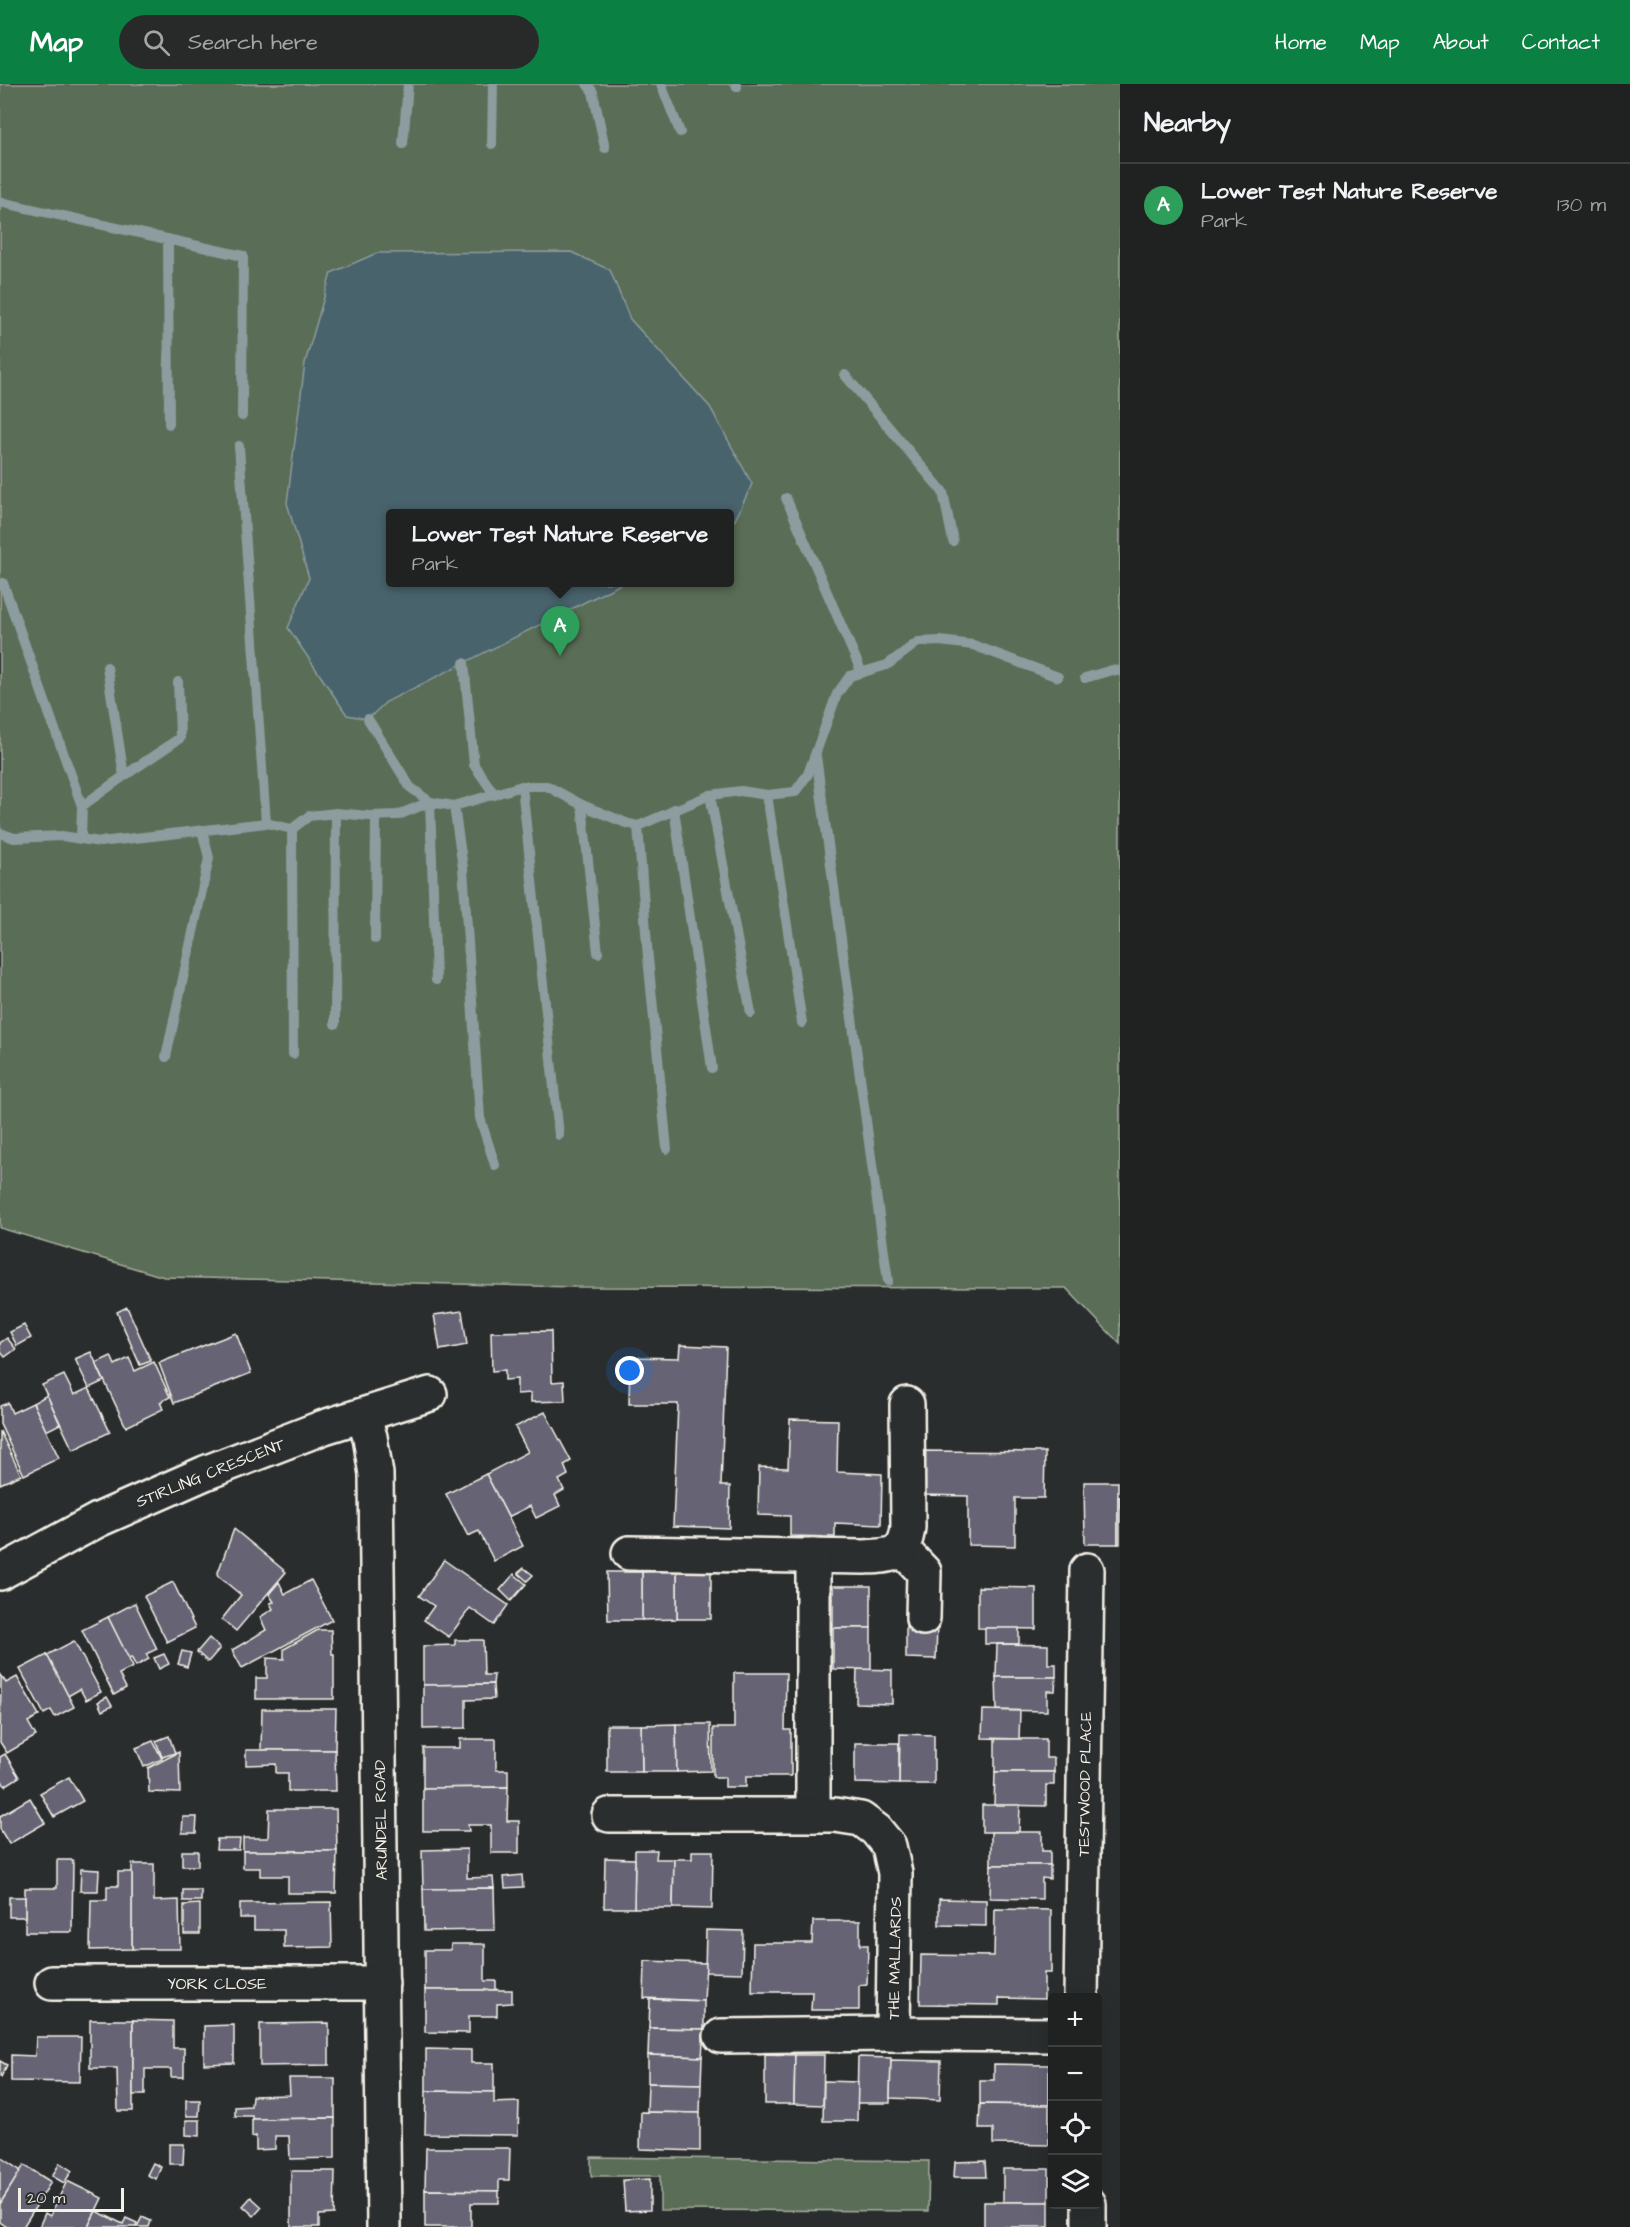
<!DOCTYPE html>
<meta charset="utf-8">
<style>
:root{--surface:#202222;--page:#282a2a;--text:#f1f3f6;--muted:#a2a4a5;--line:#3d3f40;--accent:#0b8043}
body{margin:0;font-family:"Architects Daughter",sans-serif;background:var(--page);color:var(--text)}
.controls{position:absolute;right:18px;bottom:18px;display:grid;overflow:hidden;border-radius:6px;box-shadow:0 6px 24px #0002}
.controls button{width:54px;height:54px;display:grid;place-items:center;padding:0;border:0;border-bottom:2px solid var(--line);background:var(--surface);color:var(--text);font:30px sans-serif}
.scale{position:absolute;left:18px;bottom:15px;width:106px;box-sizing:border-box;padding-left:6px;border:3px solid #f4f1e8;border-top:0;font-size:16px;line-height:21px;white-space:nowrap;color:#f4f1e8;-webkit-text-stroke:4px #2a2d2e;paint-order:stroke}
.you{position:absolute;left:630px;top:1287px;width:21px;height:21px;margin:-15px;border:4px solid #fff;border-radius:50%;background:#1a73e8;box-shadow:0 0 0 9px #1a73e833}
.badge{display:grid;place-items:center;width:39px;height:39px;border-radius:50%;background:var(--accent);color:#fff;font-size:20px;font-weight:700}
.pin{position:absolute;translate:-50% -50px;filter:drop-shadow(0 2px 3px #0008)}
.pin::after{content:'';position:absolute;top:32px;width:21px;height:18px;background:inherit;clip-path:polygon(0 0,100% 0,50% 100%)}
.popup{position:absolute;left:386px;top:425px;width:348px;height:78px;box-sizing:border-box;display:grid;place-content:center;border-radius:6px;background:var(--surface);filter:drop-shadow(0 2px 4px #0005);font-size:20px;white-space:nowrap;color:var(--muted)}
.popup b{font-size:22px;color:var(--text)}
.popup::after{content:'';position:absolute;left:50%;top:100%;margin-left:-12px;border:12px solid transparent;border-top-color:var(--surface)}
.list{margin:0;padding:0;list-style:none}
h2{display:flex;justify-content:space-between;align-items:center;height:78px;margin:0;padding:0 24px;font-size:26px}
h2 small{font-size:20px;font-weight:400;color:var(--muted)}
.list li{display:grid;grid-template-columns:39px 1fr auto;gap:18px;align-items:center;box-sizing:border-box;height:84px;padding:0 24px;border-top:2px solid var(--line)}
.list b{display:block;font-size:22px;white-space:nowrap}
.list p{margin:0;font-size:20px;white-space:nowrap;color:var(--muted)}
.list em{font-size:20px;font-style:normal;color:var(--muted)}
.icon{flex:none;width:33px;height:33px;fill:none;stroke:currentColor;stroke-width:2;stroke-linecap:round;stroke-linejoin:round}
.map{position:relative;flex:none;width:1120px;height:2143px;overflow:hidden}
header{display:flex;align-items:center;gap:36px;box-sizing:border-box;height:84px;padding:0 30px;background:var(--accent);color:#fff}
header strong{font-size:28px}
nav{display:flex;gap:33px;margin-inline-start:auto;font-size:21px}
.search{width:420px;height:54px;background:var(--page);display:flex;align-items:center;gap:15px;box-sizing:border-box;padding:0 21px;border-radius:33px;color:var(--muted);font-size:22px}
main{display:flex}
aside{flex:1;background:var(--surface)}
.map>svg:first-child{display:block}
.green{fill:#5a6d57;stroke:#a7afa0;stroke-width:1.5;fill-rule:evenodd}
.water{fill:#48646c;stroke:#8d9c9e;stroke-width:1.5}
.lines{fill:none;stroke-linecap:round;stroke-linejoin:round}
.stream{stroke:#8d9c9e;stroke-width:10}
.building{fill:#666375;stroke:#f4f1e8;stroke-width:1.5}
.minor-casing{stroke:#f4f1e8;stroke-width:38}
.minor{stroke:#2a2d2e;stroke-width:33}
.labels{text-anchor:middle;stroke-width:5;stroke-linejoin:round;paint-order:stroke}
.street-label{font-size:16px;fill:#f4f1e8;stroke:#2a2d2e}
</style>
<header>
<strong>Map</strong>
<div class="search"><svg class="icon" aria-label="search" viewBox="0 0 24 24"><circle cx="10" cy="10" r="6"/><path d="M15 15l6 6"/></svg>Search here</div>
<nav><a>Home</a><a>Map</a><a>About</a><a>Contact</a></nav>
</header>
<main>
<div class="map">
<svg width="1120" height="2143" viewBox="0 0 1120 2143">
<rect width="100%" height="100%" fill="#2a2d2e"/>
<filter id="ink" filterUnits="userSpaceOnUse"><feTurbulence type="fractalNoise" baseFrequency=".0167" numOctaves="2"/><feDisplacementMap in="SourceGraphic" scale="12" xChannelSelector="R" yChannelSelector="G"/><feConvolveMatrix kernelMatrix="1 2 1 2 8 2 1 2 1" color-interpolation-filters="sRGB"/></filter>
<g filter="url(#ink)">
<g class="green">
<path d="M 0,0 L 1120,0 L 1120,1260 L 1066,1204 L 574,1203 L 164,1193 L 0,1144 ZM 390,430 L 730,430 L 730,498 L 390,498 Z"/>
<polygon points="591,2073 929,2077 928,2127 660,2126 660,2092 591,2092"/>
</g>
<polygon class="water" points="571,168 610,186 630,235 710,323 752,400 735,436 730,439 730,430 390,430 390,498 623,499 386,618 368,635 347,631 288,544 309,494 287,419 305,279 331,189 377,169"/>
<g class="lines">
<g class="stream">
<polyline points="587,0 593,8 605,64"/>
<polyline points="661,0 680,48"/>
<polyline points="736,0 737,3"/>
<polyline points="403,60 408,0"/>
<polyline points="492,60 493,0"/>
<polyline points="0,118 243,172 242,332"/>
<polyline points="168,155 169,340"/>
<polyline points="845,291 943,408 953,457"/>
<polyline points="239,362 266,739"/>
<polyline points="786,414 862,589"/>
<polyline points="3,499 82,722 81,755"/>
<polyline points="464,579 474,681 495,711"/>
<polyline points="1085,594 1112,586 1120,587"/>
<polyline points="368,635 410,703 430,718 436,896"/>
<polyline points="816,672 888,1197"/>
<polyline points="124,692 180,654 178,598"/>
<polyline points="522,702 559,1051"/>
<polyline points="710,711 751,929"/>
<polyline points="767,711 802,939"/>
<polyline points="582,721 598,869"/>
<polyline points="82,722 124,692 107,583"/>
<polyline points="454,722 463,784 480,1034 495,1081"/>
<polyline points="674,725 712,984"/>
<polyline points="638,742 648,874 667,1065"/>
<polyline points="292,745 293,970"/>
<polyline points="0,749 14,754 62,752 100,758 266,739 292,745 309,732 336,729 369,732 398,731 430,718 454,722 522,702 547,702 582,721 626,739 638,742 710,711 741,707 767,711 795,708 808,690 837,610 850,592 887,581 918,558 940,557 973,561 1058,593"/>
<polyline points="375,855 376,732"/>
<polyline points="335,940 336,729"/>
<polyline points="166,973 209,774 202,746"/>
</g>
</g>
<g class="building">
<polygon points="127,1223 151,1277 140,1281 117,1228"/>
<polygon points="462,1227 467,1261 440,1266 434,1231"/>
<polygon points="24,1241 31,1254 17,1262 10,1248"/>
<polygon points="551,1247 552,1298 564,1297 565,1317 531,1318 531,1309 517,1310 517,1295 505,1296 505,1286 492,1287 491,1248"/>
<polygon points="236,1249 251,1289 174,1319 159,1279"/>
<polygon points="7,1254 16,1265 5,1273 0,1267 0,1259"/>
<polygon points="680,1261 726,1263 721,1402 730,1402 729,1444 673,1442 678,1320 629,1320 630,1273 679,1274"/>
<polygon points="91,1268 104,1297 89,1304 75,1275"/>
<polygon points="111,1272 115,1281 129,1274 135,1287 154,1278 170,1313 160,1318 163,1325 126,1343 96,1279"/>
<polygon points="64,1291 74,1311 89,1304 110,1348 73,1366 42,1301"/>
<polygon points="47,1311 60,1340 46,1347 33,1319"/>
<polygon points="8,1319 12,1329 33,1319 59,1374 24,1391 0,1340 0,1322"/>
<polygon points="545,1328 571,1377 564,1381 568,1391 559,1396 564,1406 555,1411 560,1422 536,1434 530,1422 508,1433 486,1390 528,1368 515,1343"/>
<polygon points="790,1335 838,1336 837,1388 882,1390 881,1441 835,1439 835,1453 790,1452 790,1432 758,1431 759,1383 788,1384"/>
<polygon points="0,1347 21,1391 0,1400"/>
<polygon points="922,1367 1045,1368 1044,1414 1015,1414 1015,1462 968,1461 968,1412 921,1411"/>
<polygon points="486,1390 523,1462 494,1477 479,1447 468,1452 446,1410"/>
<polygon points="1084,1398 1118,1398 1118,1460 1085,1460"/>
<rect x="1118" y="1413" width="2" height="47"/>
<polygon points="234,1445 286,1488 236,1547 222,1535 241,1511 217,1491"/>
<polygon points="444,1476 508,1521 494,1541 470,1524 449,1553 424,1536 434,1522 419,1512"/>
<polygon points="524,1484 533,1491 527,1497 518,1489"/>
<rect x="677" y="1487" width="34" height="48"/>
<polygon points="677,1487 677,1535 642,1536 642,1488"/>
<polygon points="607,1488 642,1488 642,1536 608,1536"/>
<polygon points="514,1490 526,1500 511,1517 500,1506"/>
<polygon points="311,1496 332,1536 242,1584 232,1566 266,1546 260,1533 273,1525 270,1519 274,1518 269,1510 279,1498 285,1510"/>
<polygon points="173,1498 195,1544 167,1558 144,1512"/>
<rect x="833" y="1502" width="38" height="42"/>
<polygon points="978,1503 1036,1504 1036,1545 978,1544"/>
<polygon points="135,1519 157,1565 146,1570 149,1575 136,1582 131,1573 128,1574 108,1533"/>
<polygon points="108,1533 133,1583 119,1590 126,1604 114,1611 82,1546"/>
<polygon points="906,1539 937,1539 936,1575 906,1574"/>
<polygon points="833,1544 871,1544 871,1586 833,1585"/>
<rect x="985" y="1544" width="34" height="16"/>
<polygon points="318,1546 331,1546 332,1570 334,1570 334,1615 256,1615 256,1594 267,1594 267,1574 284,1575 284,1565"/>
<polygon points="209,1554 220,1564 208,1578 197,1568"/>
<polygon points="455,1556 483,1556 484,1591 494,1591 493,1600 423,1601 423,1562 455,1561"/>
<polygon points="74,1557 101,1608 86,1616 80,1605 68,1612 47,1571"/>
<polygon points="997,1560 1048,1561 1048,1580 1056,1580 1056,1593 996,1593"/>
<polygon points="182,1567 191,1569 187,1583 178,1580"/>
<polygon points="164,1570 169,1580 159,1585 154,1574"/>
<polygon points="47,1571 74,1623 55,1633 51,1626 44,1630 20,1585"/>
<polygon points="857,1585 892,1586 892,1620 856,1619"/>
<polygon points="734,1589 786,1589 785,1646 791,1646 791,1692 746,1692 746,1703 725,1703 725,1693 713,1693 713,1644 734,1644"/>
<polygon points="1,1591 6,1599 17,1593 39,1631 28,1638 36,1652 7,1669 0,1658"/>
<polygon points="996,1593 1056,1593 1055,1607 1047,1607 1047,1627 997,1626"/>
<polygon points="493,1600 494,1615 466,1616 466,1644 423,1645 423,1601"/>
<polygon points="107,1613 112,1622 102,1627 98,1618"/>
<polygon points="262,1625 336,1625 335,1666 261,1666"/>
<polygon points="983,1626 1020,1627 1019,1655 982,1654"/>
<polygon points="676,1640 677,1688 642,1688 641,1641"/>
<polygon points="676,1640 710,1640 711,1687 677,1688"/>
<polygon points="607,1641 641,1641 642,1688 607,1688"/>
<polygon points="900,1650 934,1651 934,1700 899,1700"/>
<polygon points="169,1652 175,1669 162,1673 156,1657"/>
<polygon points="460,1655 496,1655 496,1686 508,1686 508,1703 423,1704 423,1664 460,1664"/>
<polygon points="995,1655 1046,1655 1046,1674 1054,1674 1054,1688 995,1688"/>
<polygon points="153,1657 162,1675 144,1683 136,1664"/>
<polygon points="855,1659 899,1659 899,1700 855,1699"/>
<polygon points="246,1666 335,1666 336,1707 288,1707 288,1689 276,1689 276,1680 246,1681"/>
<polygon points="179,1668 180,1709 149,1708 148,1684"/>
<polygon points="5,1670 19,1693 5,1702 0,1693 0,1673"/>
<polygon points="995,1688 1054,1688 1054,1701 1046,1701 1046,1722 994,1721"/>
<polygon points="69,1693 83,1717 54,1733 40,1709"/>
<polygon points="508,1703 507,1737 519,1737 519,1769 491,1769 491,1741 468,1741 469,1747 423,1747 423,1704"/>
<polygon points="30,1714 45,1739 9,1760 0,1745 0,1732"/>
<polygon points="982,1721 1020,1721 1019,1748 982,1748"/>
<polygon points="269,1725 336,1725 337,1767 243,1767 243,1754 268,1754"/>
<polygon points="183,1733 197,1733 196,1749 182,1749"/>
<polygon points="991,1748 1042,1748 1042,1767 1050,1767 1050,1781 991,1781"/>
<polygon points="217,1755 240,1755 239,1766 216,1766"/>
<polygon points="467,1765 467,1794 493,1793 494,1804 423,1805 422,1766"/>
<polygon points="635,1766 657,1766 656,1775 674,1775 673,1824 634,1824"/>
<rect x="182" y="1767" width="16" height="15"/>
<polygon points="243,1767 337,1767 336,1809 288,1809 288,1792 260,1792 260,1784 243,1784"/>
<polygon points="692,1767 713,1767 712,1825 673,1824 674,1775 692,1775"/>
<polygon points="605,1774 635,1775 634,1824 604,1824"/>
<polygon points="57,1776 73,1776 72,1848 25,1848 25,1804 57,1804"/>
<polygon points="132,1780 154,1780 154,1817 179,1816 180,1865 132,1865"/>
<polygon points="991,1781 1050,1781 1050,1795 1042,1794 1042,1815 990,1814"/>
<polygon points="81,1785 99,1786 98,1807 80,1807"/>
<polygon points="118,1788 132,1788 132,1865 90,1866 91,1816 107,1816 107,1802 118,1802"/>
<polygon points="522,1791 523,1803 505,1804 504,1793"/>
<polygon points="494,1804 495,1846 424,1847 423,1805"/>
<rect x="183" y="1806" width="18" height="11"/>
<rect x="9" y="1813" width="16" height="20"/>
<polygon points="939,1815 986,1816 986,1842 939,1841"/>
<polygon points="331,1818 332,1863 284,1864 284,1846 254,1846 254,1834 240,1834 240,1819"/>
<polygon points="200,1820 200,1850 184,1850 184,1821"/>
<polygon points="995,1825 1051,1826 1051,1889 1044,1889 1044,1915 999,1914 999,1921 920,1920 921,1871 994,1872"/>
<polygon points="813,1837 860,1837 860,1861 868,1861 867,1900 859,1901 859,1926 811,1926 812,1908 752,1908 753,1859 812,1859"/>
<polygon points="706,1846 743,1847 742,1889 705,1888"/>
<polygon points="451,1860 485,1860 485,1897 496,1897 496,1906 425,1906 425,1866 450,1866"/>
<polygon points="645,1877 706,1879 704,1917 644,1914"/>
<polygon points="425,1906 512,1906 512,1919 497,1920 497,1932 469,1932 469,1949 425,1948"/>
<polygon points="650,1915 704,1917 704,1945 649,1944"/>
<polygon points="90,1936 133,1936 133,2027 118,2027 117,1984 90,1984"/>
<polygon points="133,1936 173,1937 173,1964 184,1964 184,1993 171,1993 171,1985 145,1985 145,2011 133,2011"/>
<polygon points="329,1939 329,1981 260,1982 260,1940"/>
<polygon points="234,1941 234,1979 204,1980 204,1942"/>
<polygon points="649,1944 704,1945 702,1973 648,1971"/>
<polygon points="36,1953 81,1953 80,1998 11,1997 11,1971 35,1972"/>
<polygon points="426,1965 471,1966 471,1979 494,1979 494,2008 426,2007"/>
<polygon points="765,1970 795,1971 794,2020 765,2020"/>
<polygon points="648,1971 702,1973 701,2000 648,1999"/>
<polygon points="795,1971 824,1971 823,2021 794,2020"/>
<polygon points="858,1973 891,1974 890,2019 857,2019"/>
<polygon points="891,1976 941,1977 940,2016 890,2014"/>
<polygon points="0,1977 7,1981 1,1993 0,1992"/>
<polygon points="994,1980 1049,1981 1049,2021 980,2020 980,1996 994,1996"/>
<polygon points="289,1994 335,1994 335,2034 252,2035 252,2032 235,2032 235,2023 251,2022 252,2012 290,2011"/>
<polygon points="824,1997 858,1998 857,2037 823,2037"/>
<polygon points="648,1999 701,2000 700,2029 647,2028"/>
<polygon points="426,2007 494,2008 494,2019 519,2018 518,2051 425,2050"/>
<polygon points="186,2016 200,2016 199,2032 186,2032"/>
<polygon points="980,2020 1049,2021 1049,2061 993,2060 993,2045 979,2045"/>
<polygon points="641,2028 700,2029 700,2067 640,2065"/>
<polygon points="335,2034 335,2074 290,2075 289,2052 275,2052 275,2065 256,2066 256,2052 252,2053 252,2035"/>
<polygon points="186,2036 200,2036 200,2052 186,2051"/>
<polygon points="169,2060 184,2060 183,2080 169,2080"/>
<polygon points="426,2064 510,2064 509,2096 499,2096 499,2107 425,2106"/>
<polygon points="0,2073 21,2087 0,2120"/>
<polygon points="985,2077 986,2093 954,2093 955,2078"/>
<polygon points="60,2079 72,2087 64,2099 52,2092"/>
<polygon points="153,2079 161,2083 156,2095 147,2091"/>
<polygon points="24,2081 51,2098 23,2143 7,2143 0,2138 0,2120"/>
<rect x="1003" y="2085" width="46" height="33"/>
<polygon points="291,2087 335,2087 334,2130 319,2131 319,2143 291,2143"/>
<polygon points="650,2095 650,2126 625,2127 623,2096"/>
<polygon points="67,2097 102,2114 88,2143 39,2143 45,2129 50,2132"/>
<polygon points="425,2106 499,2107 499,2119 471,2119 471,2143 425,2143"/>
<polygon points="251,2113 262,2123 254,2132 243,2122"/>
<rect x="984" y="2118" width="65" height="25"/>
<polygon points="96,2127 123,2140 126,2134 137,2139 136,2143 88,2143"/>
<polygon points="142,2133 151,2137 149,2143 137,2143"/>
</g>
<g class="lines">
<defs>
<g id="minor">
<polyline points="363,1332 370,1353 376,1390 384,2143"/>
<polyline points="901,1464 924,1488 923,1534"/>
<path d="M 629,1469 L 864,1473 C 889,1472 905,1473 908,1443 L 907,1320"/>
<polyline points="813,1472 813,1731"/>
<polyline points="0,1489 98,1436 205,1389 324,1343 430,1310"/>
<polyline points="609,1731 835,1731 861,1735 876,1746 889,1762 895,1789 893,1950 1052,1951"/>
<polyline points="52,1899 382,1899"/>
<polyline points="1081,1914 1087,1486"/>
<polyline points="721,1952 893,1950"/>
<polyline points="1089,2143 1089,2120"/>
</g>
</defs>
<use href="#minor" class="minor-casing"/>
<use href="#minor" class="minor"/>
</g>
</g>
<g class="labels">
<g class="street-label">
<text transform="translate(210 1388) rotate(-22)" y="6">STIRLING CRESCENT</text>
<text transform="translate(1084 1700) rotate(-89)" y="6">TESTWOOD PLACE</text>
<text transform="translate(380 1736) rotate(-91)" y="6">ARUNDEL ROAD</text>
<text transform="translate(894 1874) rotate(-89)" y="6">THE MALLARDS</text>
<text x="217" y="1905">YORK CLOSE</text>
</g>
</g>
</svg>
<div class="controls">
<button>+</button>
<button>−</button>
<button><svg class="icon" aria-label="locate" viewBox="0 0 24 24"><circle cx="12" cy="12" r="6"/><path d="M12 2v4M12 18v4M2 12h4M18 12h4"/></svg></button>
<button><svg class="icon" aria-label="layers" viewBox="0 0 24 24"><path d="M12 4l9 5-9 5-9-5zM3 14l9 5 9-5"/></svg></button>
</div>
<div class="scale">20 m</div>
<div class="you"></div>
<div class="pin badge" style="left:560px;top:572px;background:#2e9e5b">A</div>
<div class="popup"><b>Lower Test Nature Reserve</b>Park</div>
</div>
<aside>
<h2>Nearby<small></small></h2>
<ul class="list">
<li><span class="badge" style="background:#2e9e5b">A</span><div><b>Lower Test Nature Reserve</b><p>Park</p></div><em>130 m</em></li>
</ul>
</aside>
</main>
